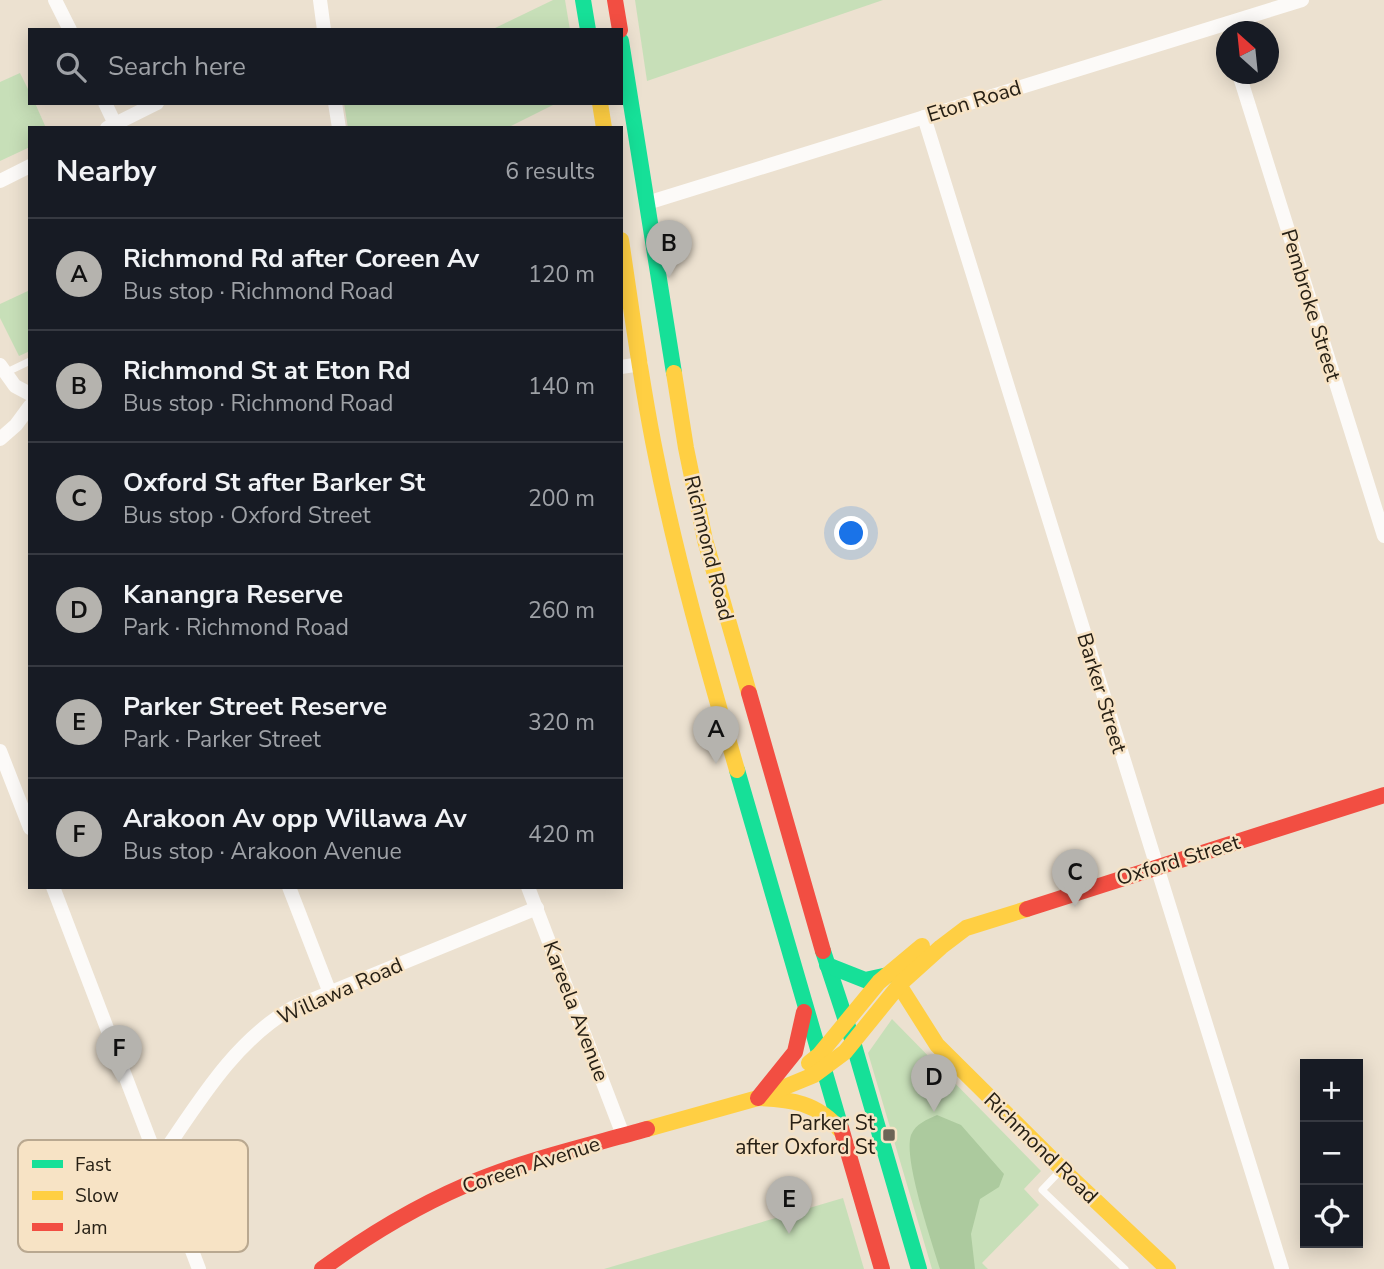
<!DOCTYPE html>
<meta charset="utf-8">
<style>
:root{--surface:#171b24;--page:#242831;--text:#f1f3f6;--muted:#9ea1a6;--line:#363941;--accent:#b5b3ae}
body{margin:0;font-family:"Nunito Sans",sans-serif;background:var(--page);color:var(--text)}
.controls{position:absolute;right:21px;bottom:21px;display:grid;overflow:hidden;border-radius:0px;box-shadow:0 4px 18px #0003}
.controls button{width:63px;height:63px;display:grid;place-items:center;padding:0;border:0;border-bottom:2px solid var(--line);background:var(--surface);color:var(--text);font:35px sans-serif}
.compass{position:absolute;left:1216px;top:21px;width:63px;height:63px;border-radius:50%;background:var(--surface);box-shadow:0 4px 18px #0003;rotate:333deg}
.you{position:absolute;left:852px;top:534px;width:24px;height:24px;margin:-18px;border:5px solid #fff;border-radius:50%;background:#1a73e8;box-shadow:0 0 0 10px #1a73e833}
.badge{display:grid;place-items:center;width:46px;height:46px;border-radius:50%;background:var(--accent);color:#111;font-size:23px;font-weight:700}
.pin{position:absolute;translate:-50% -58px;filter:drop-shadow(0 2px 4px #0008)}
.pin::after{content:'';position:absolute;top:37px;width:24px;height:21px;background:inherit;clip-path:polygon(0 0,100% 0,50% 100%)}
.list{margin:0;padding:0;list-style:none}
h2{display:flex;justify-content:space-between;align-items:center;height:91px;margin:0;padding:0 28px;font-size:30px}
h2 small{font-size:23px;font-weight:400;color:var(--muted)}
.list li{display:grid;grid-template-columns:46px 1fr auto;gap:21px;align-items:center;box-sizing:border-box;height:112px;padding:0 28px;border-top:2px solid var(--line)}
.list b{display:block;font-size:26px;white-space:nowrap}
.list p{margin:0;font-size:23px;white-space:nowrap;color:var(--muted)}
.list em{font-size:23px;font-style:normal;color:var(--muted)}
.icon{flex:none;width:38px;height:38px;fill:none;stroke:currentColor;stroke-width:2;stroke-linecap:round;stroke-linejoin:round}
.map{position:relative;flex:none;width:1384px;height:1269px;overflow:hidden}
.search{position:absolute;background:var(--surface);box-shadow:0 4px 18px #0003;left:28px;top:28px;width:595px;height:77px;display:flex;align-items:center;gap:18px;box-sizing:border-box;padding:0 24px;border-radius:0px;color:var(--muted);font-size:26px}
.panel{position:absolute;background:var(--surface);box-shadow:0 4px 18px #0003;left:28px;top:126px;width:595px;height:763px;border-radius:0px}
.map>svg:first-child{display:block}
.green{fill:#c7dfb8}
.forest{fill:#acca9e}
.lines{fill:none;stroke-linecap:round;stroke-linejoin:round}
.lane{stroke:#fcfaf8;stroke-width:7}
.street{stroke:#fcfaf8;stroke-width:14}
.fast{stroke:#16e098;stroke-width:16}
.slow{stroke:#ffcf43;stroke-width:16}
.jam{stroke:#f24e42;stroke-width:16}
.poi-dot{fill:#6c6456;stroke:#f7e3c5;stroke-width:2.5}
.labels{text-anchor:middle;stroke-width:5;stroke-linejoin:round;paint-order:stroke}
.street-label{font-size:21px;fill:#272015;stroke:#f7e3c5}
.poi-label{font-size:21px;fill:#272015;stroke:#f7e3c5;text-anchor:end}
.key{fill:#f7e3c5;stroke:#b9a890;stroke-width:2}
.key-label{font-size:19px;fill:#272015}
</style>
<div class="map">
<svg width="1384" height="1269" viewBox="0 0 1384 1269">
<rect width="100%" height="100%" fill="#ece1d0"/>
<g class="green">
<polygon points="553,0 565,0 570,30 491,30"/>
<polygon points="635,0 883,0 647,81"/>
<polygon points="20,73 30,93 30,103 35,103 46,128 30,128 30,147 0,161 0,82"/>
<polygon points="344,103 557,103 507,128 348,128"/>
<polygon points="30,290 30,351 19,356 0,318 0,304"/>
<polygon points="892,1019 1041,1171 1024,1189 1039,1205 982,1263 988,1269 932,1269 868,1053"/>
<polygon points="843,1198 864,1269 604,1269"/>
</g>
<path class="forest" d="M 937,1115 L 961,1125 L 1004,1174 L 999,1187 L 980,1199 L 971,1234 L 975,1269 L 940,1269 C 932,1242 903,1159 911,1135 C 916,1123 927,1120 937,1115 Z"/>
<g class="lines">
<g class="lane">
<polyline points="5,373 30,361"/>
<polyline points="1061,1170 1042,1190 1125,1269"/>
</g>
<g class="street">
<polyline points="55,0 70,30"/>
<polyline points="320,0 324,30"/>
<polyline points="1239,74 1384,536"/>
<polyline points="105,103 115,124"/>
<polyline points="335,103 339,128"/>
<polyline points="924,117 1282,1269"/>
<polyline points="107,128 157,103"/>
<polyline points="0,181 30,166"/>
<polyline points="647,203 1302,0"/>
<polyline points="0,365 15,386 30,394"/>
<polyline points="621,367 641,364"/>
<polyline points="0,439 16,425 30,406"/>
<polyline points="0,751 30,828"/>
<polyline points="53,887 199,1269"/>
<polyline points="289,887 330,993"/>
<polyline points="528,887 623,1135"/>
<path d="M 158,1161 C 197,1105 232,1043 292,1008 L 537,908"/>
</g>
<g class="fast">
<polyline points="583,0 588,30"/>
<polyline points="621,41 674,373"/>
<polyline points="737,770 841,1128"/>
<polyline points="823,951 853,1042 919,1269"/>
<polyline points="827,965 865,980 888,975"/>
</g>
<g class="slow">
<polyline points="600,103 604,128"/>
<path d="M 621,240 C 632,312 641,384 656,456 C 677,562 707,666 737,770"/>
<polyline points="674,373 686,448 705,540 749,693"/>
<polyline points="899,985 937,1045 1062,1169 1168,1269"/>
<polyline points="809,1063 819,1055 879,982 922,946"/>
<path d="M 758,1098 C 791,1099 818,1103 840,1130"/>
<polyline points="647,1129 758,1098 814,1075 845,1052 901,983 941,947 966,928 1027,909"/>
</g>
<g class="jam">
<polyline points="615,0 620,30"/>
<polyline points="749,693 823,951"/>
<polyline points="1027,909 1384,795"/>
<polyline points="758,1098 795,1052 804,1012"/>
<polyline points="841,1128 882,1269"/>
<path d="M 322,1269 C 367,1236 415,1207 466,1185 C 524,1160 587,1146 647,1129"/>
</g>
</g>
<rect class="poi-dot" x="882" y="1128" width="14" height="14" rx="3.5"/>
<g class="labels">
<g class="street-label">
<text transform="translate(974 101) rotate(-17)" y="7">Eton Road</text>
<text transform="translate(1311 305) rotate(73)" y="7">Pembroke Street</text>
<text transform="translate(709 548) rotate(76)" y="7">Richmond Road</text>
<text transform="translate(1102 693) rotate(73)" y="7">Barker Street</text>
<text transform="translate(1178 860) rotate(-17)" y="7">Oxford Street</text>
<text transform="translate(340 991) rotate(-24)" y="7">Willawa Road</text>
<text transform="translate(576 1011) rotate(69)" y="7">Kareela Avenue</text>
<text transform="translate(1041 1148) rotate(44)" y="7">Richmond Road</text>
<text transform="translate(531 1165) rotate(-18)" y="7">Coreen Avenue</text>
</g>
<g class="poi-label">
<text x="875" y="1130">Parker St<tspan x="875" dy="24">after Oxford St</tspan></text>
</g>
</g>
<rect x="18" y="1140" width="230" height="112" rx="10" class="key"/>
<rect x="32" y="1160" width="31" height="8" fill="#16e098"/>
<rect x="32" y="1191" width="31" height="9" fill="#ffcf43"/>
<rect x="32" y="1223" width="31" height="8" fill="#f24e42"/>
<g class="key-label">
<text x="75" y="1171">Fast</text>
<text x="75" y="1202">Slow</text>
<text x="75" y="1234">Jam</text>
</g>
</svg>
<div class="controls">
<button>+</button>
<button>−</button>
<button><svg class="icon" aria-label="locate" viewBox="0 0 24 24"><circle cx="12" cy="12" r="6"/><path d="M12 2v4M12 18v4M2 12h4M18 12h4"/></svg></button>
</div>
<svg class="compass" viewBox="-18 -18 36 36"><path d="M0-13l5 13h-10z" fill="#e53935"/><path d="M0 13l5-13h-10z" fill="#9ea1a6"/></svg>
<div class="you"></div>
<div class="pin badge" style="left:716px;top:764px">A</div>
<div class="pin badge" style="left:669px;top:278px">B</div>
<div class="pin badge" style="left:1075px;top:907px">C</div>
<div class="pin badge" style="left:934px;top:1112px">D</div>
<div class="pin badge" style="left:789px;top:1234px">E</div>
<div class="pin badge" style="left:119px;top:1083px">F</div>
<div class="search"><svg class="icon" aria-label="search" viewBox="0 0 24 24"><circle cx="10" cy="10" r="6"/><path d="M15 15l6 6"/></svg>Search here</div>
<section class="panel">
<h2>Nearby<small>6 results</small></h2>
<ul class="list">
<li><span class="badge">A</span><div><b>Richmond Rd after Coreen Av</b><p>Bus stop · Richmond Road</p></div><em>120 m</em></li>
<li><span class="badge">B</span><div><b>Richmond St at Eton Rd</b><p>Bus stop · Richmond Road</p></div><em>140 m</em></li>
<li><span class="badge">C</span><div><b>Oxford St after Barker St</b><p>Bus stop · Oxford Street</p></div><em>200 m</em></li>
<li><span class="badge">D</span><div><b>Kanangra Reserve</b><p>Park · Richmond Road</p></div><em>260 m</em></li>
<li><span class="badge">E</span><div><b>Parker Street Reserve</b><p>Park · Parker Street</p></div><em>320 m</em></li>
<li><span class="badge">F</span><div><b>Arakoon Av opp Willawa Av</b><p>Bus stop · Arakoon Avenue</p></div><em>420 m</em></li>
</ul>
</section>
</div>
